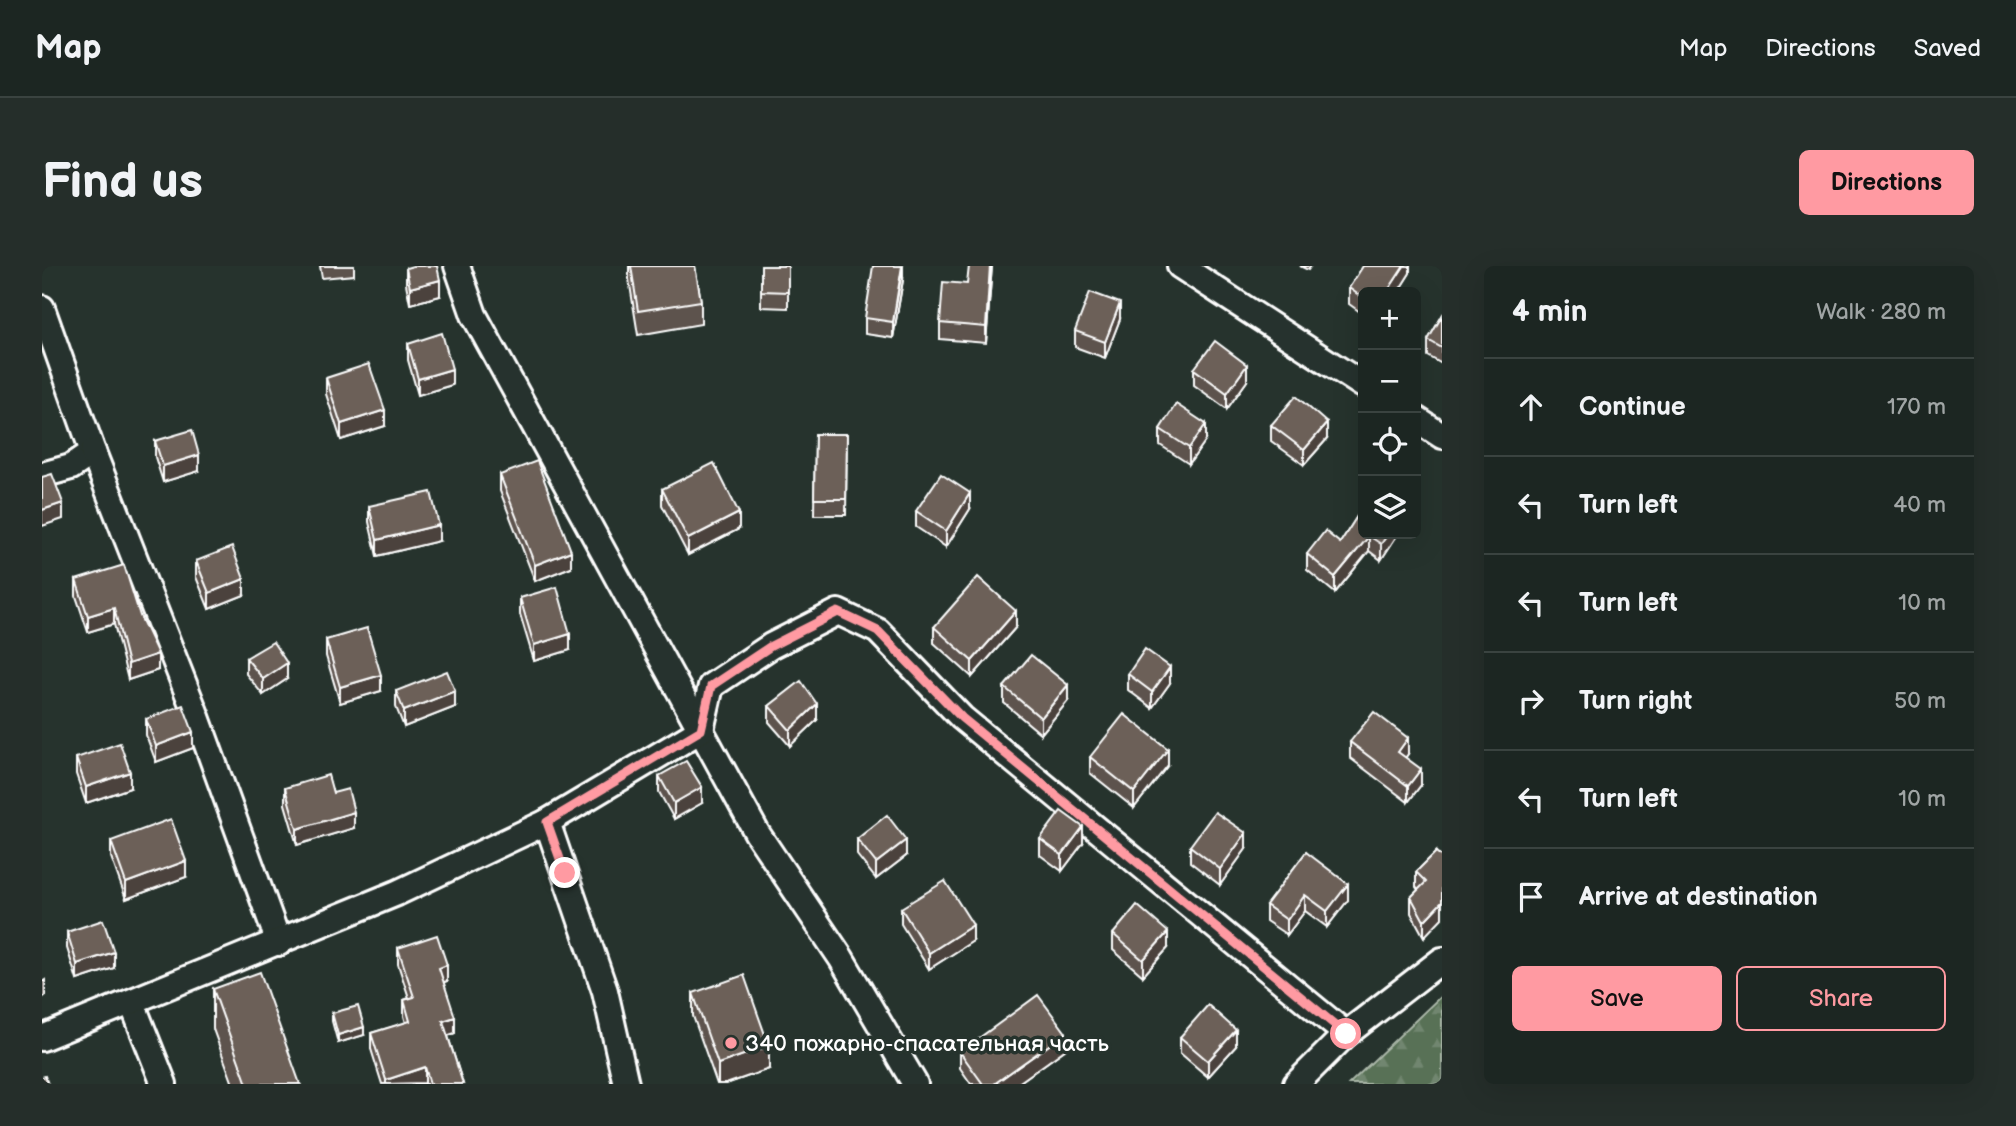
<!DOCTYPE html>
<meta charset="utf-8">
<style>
:root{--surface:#1c2622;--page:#252e2a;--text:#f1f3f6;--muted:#a0a5a5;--line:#3a4340;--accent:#ff9aa2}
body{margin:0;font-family:"Balsamiq Sans",sans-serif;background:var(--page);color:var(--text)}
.controls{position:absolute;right:21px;top:21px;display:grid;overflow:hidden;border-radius:10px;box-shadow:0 7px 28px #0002}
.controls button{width:63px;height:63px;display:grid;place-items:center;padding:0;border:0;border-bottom:2px solid var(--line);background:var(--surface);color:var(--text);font:35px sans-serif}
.stop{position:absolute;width:21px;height:21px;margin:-16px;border:5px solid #ff9aa2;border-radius:50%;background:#fff}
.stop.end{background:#ff9aa2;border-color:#fff;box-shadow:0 2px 7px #0008}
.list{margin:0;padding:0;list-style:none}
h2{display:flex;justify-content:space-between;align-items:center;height:91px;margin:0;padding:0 28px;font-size:30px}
h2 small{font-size:23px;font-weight:400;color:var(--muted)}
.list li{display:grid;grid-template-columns:46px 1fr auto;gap:21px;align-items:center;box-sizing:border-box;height:98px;padding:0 28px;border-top:2px solid var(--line)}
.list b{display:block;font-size:26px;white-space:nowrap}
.list em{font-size:23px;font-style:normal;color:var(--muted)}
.actions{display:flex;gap:14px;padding:21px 28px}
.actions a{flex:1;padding:16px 0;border:2px solid var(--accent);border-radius:10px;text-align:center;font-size:24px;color:var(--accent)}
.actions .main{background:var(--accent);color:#111}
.icon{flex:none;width:38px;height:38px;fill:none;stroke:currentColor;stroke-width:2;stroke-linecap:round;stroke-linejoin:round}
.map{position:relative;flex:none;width:1400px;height:818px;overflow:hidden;border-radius:10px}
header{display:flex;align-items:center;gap:42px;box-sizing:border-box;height:98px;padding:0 35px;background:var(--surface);border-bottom:2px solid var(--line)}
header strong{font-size:33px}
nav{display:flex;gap:38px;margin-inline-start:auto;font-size:24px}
.intro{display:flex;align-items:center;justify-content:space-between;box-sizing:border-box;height:168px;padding:0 42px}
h1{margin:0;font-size:49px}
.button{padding:18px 32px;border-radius:10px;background:var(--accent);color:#111;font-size:24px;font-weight:700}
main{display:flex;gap:42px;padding:0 42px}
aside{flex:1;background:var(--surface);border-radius:10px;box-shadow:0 7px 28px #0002}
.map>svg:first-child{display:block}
.forest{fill:url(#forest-firs);stroke:#acb8aa;stroke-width:2}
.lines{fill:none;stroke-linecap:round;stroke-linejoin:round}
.minor-casing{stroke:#fff;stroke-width:30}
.minor{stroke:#26332d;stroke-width:24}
.wall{fill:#5d534d;stroke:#fff;stroke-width:2}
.shaded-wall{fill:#4c433e;stroke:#fff;stroke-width:2}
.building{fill:#6c6059;stroke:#fff;stroke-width:2}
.route{stroke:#ff9aa2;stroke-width:9}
.poi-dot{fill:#ff9aa2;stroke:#26332d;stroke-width:2.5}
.labels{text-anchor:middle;stroke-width:7;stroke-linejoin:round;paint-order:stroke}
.poi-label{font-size:23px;fill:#fff;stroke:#26332d;text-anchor:start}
</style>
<header>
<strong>Map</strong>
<nav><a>Map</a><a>Directions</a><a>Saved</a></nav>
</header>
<div class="intro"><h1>Find us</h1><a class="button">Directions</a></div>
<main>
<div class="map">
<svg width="1400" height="818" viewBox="0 0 1400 818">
<defs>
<pattern id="forest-firs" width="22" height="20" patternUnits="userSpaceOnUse" patternTransform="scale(1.75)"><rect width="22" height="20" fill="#587156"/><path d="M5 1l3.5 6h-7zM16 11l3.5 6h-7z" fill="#71866f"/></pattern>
</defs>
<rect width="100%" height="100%" fill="#26332d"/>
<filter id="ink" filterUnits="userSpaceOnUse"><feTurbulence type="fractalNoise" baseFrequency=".0143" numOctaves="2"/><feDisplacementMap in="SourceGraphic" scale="14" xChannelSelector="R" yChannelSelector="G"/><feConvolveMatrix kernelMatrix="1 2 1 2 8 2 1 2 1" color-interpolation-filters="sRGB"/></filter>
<g filter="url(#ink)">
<polygon class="forest" points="1400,729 1400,818 1307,818"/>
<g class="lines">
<defs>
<g id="minor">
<polyline points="415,0 432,49 715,567 799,692 873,818"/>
<polyline points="1138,0 1321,119"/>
<polyline points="0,42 51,186 29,201 0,209"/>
<polyline points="1374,153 1400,170"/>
<polyline points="51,186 155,451 237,677"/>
<polyline points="505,556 563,725 584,818"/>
<polyline points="90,737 122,818"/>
<polyline points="0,772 355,627 505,556 659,464 669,420 729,380 796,346 836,365 920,452 1304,768"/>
<polyline points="1254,818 1304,768 1400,694"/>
</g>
</defs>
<use href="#minor" class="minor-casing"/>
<use href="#minor" class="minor"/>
</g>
<g class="wall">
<polygon points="278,0 312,0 312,9 280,12"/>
<polygon points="587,0 653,0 659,35 659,58 596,69 587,13"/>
<polygon points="719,0 746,0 746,42 719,41"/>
<polygon points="950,0 944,77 898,73 898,57 925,18"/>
<polygon points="1258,0 1269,0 1266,4"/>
<polygon points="1368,0 1368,7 1356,26 1321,26 1321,48 1307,38 1307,22"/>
<polygon points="364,2 398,30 368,38 364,18"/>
<polygon points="861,14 851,72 823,68 823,52"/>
<polygon points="1400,50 1400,98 1386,90 1386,74"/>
<polygon points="1078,53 1063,92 1033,81 1033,65"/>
<polygon points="366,78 410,119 376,129 366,94"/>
<polygon points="1152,103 1205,115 1185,143 1152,119"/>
<polygon points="284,112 343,160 299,174 284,128"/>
<polygon points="1229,159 1285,173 1262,199 1229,175"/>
<polygon points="1118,163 1164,174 1147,198 1118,179"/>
<polygon points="773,168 805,168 804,249 772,249"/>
<polygon points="113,175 157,205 121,216 113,191"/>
<polygon points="458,209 529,301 493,315 458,225"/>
<polygon points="620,223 697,263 646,289 620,239"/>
<polygon points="327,240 397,275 335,290 327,256"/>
<polygon points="1321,241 1356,268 1339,294 1327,285 1293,327 1265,304 1265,288 1298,277"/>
<polygon points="928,243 904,281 874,261 874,245"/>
<polygon points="154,295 202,329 167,343 154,311"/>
<polygon points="34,314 98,350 116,404 86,414 72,358 46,366 34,330"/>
<polygon points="478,332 528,384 492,395 478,348"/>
<polygon points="892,361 974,361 930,411 892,377"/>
<polygon points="284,374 339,425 298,437 284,390"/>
<polygon points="204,392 245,413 221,429 204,408"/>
<polygon points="1086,408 1128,417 1110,442 1086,424"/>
<polygon points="962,421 1026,435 999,468 962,437"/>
<polygon points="354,425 413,441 362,461 354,441"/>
<polygon points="727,440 775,454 748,480 727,456"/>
<polygon points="104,453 151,482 114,496 104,469"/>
<polygon points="1308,476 1366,488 1363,492 1379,519 1366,536 1308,492"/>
<polygon points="1048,491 1126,499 1092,542 1048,507"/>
<polygon points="34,492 88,522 44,537 34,508"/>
<polygon points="617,510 660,537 632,553 617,526"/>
<polygon points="243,522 291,527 312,562 255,579 243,538"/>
<polygon points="815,573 864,590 834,613 815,589"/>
<polygon points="998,573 1041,577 1020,605 998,589"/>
<polygon points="69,575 144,611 84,633 69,591"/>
<polygon points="1148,580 1204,583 1178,619 1148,596"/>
<polygon points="1264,586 1306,634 1285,661 1263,645 1245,669 1224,655 1224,639"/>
<polygon points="1394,586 1382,671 1369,647 1369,631 1376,624 1374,621 1374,606"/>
<polygon points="859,642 931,675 887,703 859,658"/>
<polygon points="25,666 72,702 35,714 25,682"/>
<polygon points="1071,668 1126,682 1101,710 1071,684"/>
<polygon points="356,682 405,715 401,716 413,767 406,770 421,818 340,818 329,783 329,767 364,757 362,750 362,734 367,732 356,698"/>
<polygon points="171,723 258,818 191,818 171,763"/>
<polygon points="651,727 727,803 684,818 675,818 651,750"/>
<polygon points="290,747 322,769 296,777 290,755"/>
<polygon points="1138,771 1194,780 1166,811 1138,787"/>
<polygon points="1024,783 975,818 929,818 918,802 918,786"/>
</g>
<g class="shaded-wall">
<polygon points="861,0 861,14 851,72 851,56"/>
<polygon points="948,0 950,0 944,77 944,61"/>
<polygon points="1362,0 1368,0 1368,7 1356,26 1345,26"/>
<polygon points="398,14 398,30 368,38 368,22"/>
<polygon points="1078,37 1078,53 1063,92 1063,76"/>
<polygon points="1205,99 1205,115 1185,143 1185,127"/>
<polygon points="410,103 410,119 376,129 376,113"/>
<polygon points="343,144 343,160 299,174 299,158"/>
<polygon points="1285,157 1285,173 1262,199 1262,184"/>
<polygon points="1164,158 1164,174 1147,198 1147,182"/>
<polygon points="157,189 157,205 121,216 121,200"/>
<polygon points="928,227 928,243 904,281 904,265"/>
<polygon points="21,237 21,253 0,260 0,244"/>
<polygon points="697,247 697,263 646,289 646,273"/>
<polygon points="397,259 397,275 335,290 335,274"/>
<polygon points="1346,268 1356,268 1339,294 1339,278"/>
<polygon points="1327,270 1327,285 1293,327 1293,311"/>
<polygon points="529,285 529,301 493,315 493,299"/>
<polygon points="202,313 202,329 167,343 167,327"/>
<polygon points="72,342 72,358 46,366 46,350"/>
<polygon points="974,345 974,361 930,411 930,395"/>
<polygon points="528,368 528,384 492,395 492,379"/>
<polygon points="116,388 116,404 86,414 86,398"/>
<polygon points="245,397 245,413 221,429 221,413"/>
<polygon points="1128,401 1128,417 1110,442 1110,426"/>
<polygon points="339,409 339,425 298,437 298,421"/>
<polygon points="1026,419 1026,435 999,468 999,452"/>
<polygon points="413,425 413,441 362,461 362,445"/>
<polygon points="775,438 775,454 748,480 748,464"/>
<polygon points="151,466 151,482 114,496 114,480"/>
<polygon points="1366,472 1366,488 1356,502 1356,486"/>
<polygon points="1126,483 1126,499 1092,542 1092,526"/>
<polygon points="1379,503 1379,519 1366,536 1366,520"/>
<polygon points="88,506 88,522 44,537 44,521"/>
<polygon points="660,521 660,537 632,553 632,537"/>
<polygon points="312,546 312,562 255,579 255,563"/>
<polygon points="1041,561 1041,577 1020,605 1020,589"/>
<polygon points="1204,567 1204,583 1178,619 1178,603"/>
<polygon points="864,574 864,590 834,613 834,597"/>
<polygon points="144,595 144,611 84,633 84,617"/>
<polygon points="1306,618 1306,634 1285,661 1285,645"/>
<polygon points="1263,629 1263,645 1245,669 1245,654"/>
<polygon points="1400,636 1400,652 1382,671 1382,655"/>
<polygon points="931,659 931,675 887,703 887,687"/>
<polygon points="1126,666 1126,682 1101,710 1101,694"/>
<polygon points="72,686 72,702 35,714 35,698"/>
<polygon points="405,699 405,715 397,718 397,702"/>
<polygon points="3,714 3,730 0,732 0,716"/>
<polygon points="413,751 413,767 401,771 401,755"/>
<polygon points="322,761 322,769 296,777 296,769"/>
<polygon points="1194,764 1194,780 1166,811 1166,795"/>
<polygon points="1024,767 1024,783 975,818 952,818"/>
<polygon points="727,780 727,803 684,818 676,818 676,798"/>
<polygon points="383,801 383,817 344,818 344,814"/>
</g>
<g class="building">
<polygon points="371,0 395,0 398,14 368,22 364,2"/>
<polygon points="589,0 653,0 659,35 596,45"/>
<polygon points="719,0 746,0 746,26 719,25"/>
<polygon points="831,0 860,0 851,56 823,52"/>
<polygon points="927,0 948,0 944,61 898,57 901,16 925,18"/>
<polygon points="1321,0 1362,0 1345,26 1321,26 1321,32 1307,22"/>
<polygon points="1048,26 1078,37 1063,76 1033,65"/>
<polygon points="1400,50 1400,82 1386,74"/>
<polygon points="400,67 410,103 376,113 366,78"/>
<polygon points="1173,75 1205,99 1185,127 1152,103"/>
<polygon points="327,98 343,144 299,158 284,112"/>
<polygon points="1254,130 1285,157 1262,184 1229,159"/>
<polygon points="1134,138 1164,158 1147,182 1118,163"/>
<polygon points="150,164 157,189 121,200 113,175"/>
<polygon points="773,168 805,168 804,233 772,233"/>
<polygon points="495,195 529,285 493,299 458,209"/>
<polygon points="672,197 697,247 646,273 620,223"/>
<polygon points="10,208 21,237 0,244 0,211"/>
<polygon points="899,208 928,227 904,265 874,245"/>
<polygon points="389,226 397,259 335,274 327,240"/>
<polygon points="1321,241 1321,268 1346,268 1339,278 1327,270 1293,311 1265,288 1283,265 1298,277"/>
<polygon points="190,281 202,313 167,327 154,295"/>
<polygon points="82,299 98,350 116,388 86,398 72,342 46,350 34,314"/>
<polygon points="936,311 974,345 930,395 892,361"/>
<polygon points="515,321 528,368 492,379 478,332"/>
<polygon points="325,362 339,409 298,421 284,374"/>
<polygon points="231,376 245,397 221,413 204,392"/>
<polygon points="1103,383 1128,401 1110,426 1086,408"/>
<polygon points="989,389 1026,419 999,452 962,421"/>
<polygon points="405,405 413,425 362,445 354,425"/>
<polygon points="759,415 775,438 748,464 727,440"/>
<polygon points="141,439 151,466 114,480 104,453"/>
<polygon points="1332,446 1366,472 1356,486 1379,503 1366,520 1308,476"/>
<polygon points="1082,448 1126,483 1092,526 1048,491"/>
<polygon points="78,477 88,506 44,521 34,492"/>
<polygon points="644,495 660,521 632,537 617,510"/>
<polygon points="286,509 291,527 306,523 312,546 255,563 243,522"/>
<polygon points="1019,545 1041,561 1020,589 998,573"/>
<polygon points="1173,546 1204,567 1178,603 1148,580"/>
<polygon points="845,549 864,574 834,597 815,573"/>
<polygon points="129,553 144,595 84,617 69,575"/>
<polygon points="1264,586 1306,618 1285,645 1263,629 1245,654 1224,639"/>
<polygon points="1394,586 1400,591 1400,636 1382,655 1369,631 1384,616 1374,606"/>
<polygon points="903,615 931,659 887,687 859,642"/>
<polygon points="1095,639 1126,666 1101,694 1071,668"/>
<polygon points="61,654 72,686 35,698 25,666"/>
<polygon points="395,669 405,699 397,702 413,751 401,755 421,818 388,818 383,801 344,814 329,767 368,755 362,734 372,731 356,682"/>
<polygon points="218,706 258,818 205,818 171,723"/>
<polygon points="702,709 727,780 676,798 651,727"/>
<polygon points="996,729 1024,767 952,818 941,818 918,786"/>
<polygon points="1166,739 1194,764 1166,795 1138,771"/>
<polygon points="316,740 322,761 296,769 290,747"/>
<polygon points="3,810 6,818 0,818 0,811"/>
</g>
</g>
<g class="lines" filter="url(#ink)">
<polyline class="route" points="523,607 505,556 659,464 669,420 729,380 796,346 836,365 920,452 1304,768"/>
</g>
<circle class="poi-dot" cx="689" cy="777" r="7"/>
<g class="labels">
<g class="poi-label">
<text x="703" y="785">340 пожарно-спасательная часть</text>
</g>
</g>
</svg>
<div class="controls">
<button>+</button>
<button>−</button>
<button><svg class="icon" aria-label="locate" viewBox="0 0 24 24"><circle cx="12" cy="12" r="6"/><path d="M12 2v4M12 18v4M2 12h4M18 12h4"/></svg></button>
<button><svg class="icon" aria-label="layers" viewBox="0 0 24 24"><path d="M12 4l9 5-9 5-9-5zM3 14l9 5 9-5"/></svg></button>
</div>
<div class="stop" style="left:1304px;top:768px"></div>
<div class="stop end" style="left:523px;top:607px"></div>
</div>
<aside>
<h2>4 min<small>Walk · 280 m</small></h2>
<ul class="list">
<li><svg class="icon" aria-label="ahead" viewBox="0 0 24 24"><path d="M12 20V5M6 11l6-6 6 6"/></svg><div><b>Continue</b></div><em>170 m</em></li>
<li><svg class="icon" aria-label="left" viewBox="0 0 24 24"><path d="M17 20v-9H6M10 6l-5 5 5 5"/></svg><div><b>Turn left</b></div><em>40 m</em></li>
<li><svg class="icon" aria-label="left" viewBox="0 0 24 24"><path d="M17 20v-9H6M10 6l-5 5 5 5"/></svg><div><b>Turn left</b></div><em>10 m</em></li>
<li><svg class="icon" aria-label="right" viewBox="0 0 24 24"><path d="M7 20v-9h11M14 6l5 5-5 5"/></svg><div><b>Turn right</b></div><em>50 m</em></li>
<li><svg class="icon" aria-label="left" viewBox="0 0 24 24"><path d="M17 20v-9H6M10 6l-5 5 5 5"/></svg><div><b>Turn left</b></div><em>10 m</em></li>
<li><svg class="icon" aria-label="arrive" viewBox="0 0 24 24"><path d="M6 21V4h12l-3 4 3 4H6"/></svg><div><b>Arrive at destination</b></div></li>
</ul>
<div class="actions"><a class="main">Save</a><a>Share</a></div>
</aside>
</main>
